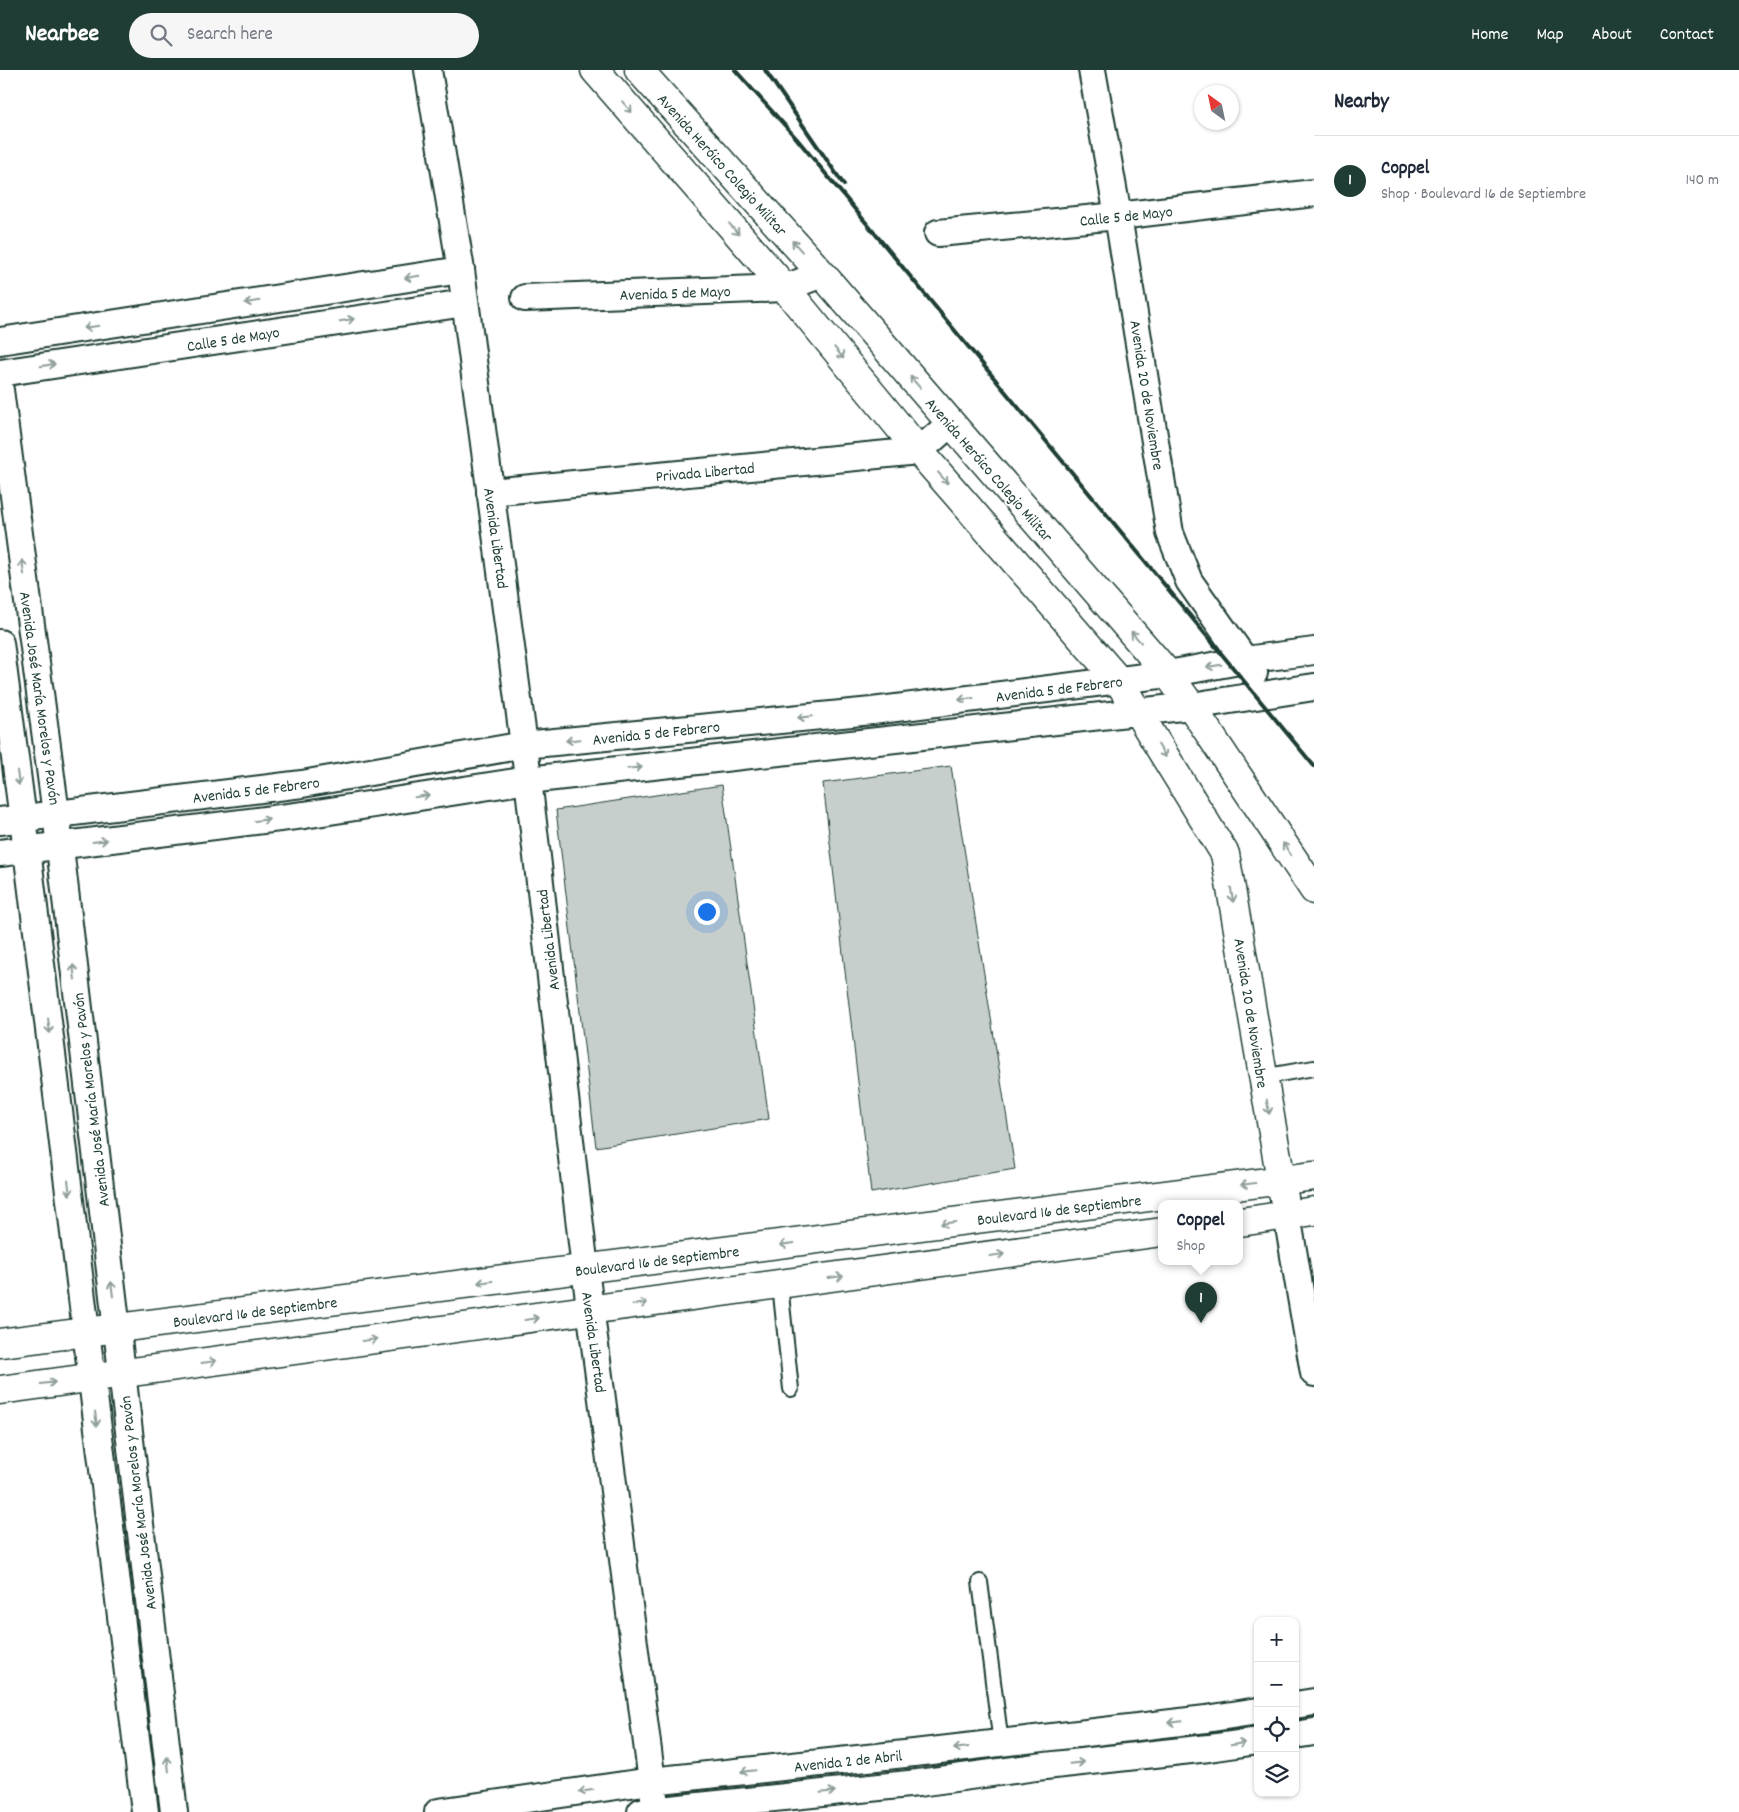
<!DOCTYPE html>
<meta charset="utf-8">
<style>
:root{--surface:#fff;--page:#f6f6f7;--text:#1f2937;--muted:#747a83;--line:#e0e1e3;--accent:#1f3d34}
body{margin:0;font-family:Dekko,sans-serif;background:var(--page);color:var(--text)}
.controls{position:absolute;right:15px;bottom:15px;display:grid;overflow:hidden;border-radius:10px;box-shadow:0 1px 4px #0004}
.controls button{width:45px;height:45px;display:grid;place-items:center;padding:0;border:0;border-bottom:1px solid var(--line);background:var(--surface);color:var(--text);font:25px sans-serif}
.compass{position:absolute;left:1194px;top:15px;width:45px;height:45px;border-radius:50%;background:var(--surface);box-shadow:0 1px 4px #0004;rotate:327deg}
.you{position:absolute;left:706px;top:841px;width:18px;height:18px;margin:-12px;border:4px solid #fff;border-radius:50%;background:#1a73e8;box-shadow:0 0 0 8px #1a73e833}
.badge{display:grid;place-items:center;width:32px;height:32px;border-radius:50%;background:var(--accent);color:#fff;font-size:16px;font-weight:700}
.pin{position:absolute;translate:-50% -41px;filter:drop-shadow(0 1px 2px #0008)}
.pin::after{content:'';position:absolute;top:26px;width:18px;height:15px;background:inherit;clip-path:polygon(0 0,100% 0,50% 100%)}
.popup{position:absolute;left:1158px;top:1130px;width:85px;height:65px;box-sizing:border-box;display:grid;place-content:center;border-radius:10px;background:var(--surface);filter:drop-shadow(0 1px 4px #0005);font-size:16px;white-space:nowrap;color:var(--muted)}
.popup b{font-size:19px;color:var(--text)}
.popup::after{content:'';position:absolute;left:50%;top:100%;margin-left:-10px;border:10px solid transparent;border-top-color:var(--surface)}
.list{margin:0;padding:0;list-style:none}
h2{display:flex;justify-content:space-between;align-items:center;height:65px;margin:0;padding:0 20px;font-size:21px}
h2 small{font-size:16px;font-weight:400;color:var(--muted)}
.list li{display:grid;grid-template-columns:32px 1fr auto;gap:15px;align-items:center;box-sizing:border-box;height:90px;padding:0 20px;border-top:1px solid var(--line)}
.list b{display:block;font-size:19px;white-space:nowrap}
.list p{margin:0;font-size:16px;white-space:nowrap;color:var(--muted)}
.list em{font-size:16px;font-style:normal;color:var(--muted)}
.icon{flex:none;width:28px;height:28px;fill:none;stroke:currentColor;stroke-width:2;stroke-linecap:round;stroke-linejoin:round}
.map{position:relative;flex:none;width:1314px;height:1742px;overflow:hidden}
header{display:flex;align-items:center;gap:30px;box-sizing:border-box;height:70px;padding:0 25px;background:var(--accent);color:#fff}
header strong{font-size:24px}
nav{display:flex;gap:28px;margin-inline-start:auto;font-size:18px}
.search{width:350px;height:45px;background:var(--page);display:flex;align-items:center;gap:12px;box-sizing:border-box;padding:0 18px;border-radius:28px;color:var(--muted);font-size:19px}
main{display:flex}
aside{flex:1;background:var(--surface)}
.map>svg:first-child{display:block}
.building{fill:#c7cfcc;stroke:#1f3d34}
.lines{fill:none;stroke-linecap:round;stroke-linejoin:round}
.service-casing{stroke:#1f3d34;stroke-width:18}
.minor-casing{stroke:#1f3d34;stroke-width:30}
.secondary-casing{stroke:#1f3d34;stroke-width:31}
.primary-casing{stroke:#1f3d34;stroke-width:31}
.service{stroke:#fff;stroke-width:14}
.minor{stroke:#fff;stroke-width:26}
.secondary{stroke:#fff;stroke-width:28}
.primary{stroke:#fff;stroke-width:28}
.rail{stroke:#1f3d34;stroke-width:4}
.oneway{stroke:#8f9e9a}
.labels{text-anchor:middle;stroke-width:4;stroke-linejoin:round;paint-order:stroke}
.street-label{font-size:16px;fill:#1f3d34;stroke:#fff}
</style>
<header>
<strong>Nearbee</strong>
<div class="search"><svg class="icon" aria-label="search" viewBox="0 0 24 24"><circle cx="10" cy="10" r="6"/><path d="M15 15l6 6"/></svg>Search here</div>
<nav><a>Home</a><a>Map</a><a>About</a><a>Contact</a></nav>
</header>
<main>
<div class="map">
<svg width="1314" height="1742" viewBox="0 0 1314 1742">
<rect width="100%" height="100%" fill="#fff"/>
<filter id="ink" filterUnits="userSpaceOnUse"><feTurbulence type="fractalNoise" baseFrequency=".02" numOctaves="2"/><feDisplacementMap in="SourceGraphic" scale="10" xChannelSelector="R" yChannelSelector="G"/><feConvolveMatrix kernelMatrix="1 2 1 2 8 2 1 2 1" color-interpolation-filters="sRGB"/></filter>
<g filter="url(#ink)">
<g class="building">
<polygon points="951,696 1015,1099 871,1123 823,713"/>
<polygon points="722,715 769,1049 596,1077 556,740"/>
</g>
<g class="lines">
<defs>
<g id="service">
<polyline points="1262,1007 1314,998"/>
<polyline points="780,1215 791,1319"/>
<polyline points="980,1512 1001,1673"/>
</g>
<g id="minor">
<polyline points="428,0 461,200 524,675 585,1199 656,1742"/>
<polyline points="1092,0 1118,146 1170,463 1189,511 1254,603"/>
<polyline points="938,163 1118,146 1314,123"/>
<polyline points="525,228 785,218 822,204"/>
<polyline points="0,271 461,200"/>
<polyline points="0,303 465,233"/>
<polyline points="0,320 56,744 174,1742"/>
<polyline points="490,422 919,381 951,353"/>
<polyline points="0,573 27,780 145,1742"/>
<polyline points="0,751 302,714 524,675 872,641 1168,604 1245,590 1314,581"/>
<polyline points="0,783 304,745 528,710 1191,636 1314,617"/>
<polyline points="1287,1145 1314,1303"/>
<polyline points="1295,1635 1314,1632"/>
<polyline points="1295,1665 1314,1662"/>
<polyline points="438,1742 651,1711 914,1683 1206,1649 1258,1641"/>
<polyline points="641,1742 918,1713 1036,1697 1209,1678 1258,1671"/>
</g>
<g id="secondary">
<polyline points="595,0 785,218 919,381 1118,610 1225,784 1287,1145"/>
<polyline points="639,0 822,204 1168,604 1191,636 1314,820"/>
</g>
<g id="primary">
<polyline points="1240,1152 1314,1141"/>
<polyline points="0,1273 1314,1106"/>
<polyline points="0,1320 1162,1162"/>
</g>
</defs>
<use href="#service" class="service-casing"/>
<use href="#minor" class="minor-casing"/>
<use href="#secondary" class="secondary-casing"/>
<use href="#primary" class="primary-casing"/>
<use href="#service" class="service"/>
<use href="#minor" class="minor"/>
<use href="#secondary" class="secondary"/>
<use href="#primary" class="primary"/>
<g class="rail">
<polyline points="735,0 797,69 1314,696"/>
<polyline points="765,0 844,115"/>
</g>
</g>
<defs><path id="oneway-shaft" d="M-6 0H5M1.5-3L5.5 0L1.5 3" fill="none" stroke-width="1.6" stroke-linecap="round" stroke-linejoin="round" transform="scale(1.25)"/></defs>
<g class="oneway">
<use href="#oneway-shaft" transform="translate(627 37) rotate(49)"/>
<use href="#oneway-shaft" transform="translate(734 159) rotate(49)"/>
<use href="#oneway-shaft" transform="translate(797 176) rotate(-132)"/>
<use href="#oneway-shaft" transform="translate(412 207) rotate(171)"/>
<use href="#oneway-shaft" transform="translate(252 232) rotate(171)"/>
<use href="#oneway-shaft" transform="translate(347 250) rotate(-9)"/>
<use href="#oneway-shaft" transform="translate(91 257) rotate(171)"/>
<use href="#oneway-shaft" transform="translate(839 283) rotate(51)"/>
<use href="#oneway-shaft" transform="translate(48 295) rotate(-9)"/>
<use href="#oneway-shaft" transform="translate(915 312) rotate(-131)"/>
<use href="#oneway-shaft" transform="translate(943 408) rotate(49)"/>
<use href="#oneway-shaft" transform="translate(23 497) rotate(-98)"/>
<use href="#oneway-shaft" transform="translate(1136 567) rotate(-131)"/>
<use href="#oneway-shaft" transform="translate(1214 596) rotate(170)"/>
<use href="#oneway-shaft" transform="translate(966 629) rotate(173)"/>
<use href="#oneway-shaft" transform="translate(805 647) rotate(174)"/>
<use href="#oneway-shaft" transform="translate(573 670) rotate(174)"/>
<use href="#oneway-shaft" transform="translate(1162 681) rotate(59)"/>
<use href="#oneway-shaft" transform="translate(635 698) rotate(-6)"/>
<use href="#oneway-shaft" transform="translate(18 708) rotate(82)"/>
<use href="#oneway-shaft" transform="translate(422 726) rotate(-9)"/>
<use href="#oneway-shaft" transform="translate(262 750) rotate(-7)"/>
<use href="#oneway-shaft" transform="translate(100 771) rotate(-7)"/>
<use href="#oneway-shaft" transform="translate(1287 779) rotate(-124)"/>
<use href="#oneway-shaft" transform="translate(1232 825) rotate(81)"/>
<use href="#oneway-shaft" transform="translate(74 902) rotate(-97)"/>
<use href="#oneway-shaft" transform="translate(49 956) rotate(83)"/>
<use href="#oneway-shaft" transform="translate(1268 1037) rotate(80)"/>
<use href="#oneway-shaft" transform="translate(1248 1114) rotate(173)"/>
<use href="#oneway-shaft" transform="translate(69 1118) rotate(83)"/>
<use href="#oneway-shaft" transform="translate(948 1153) rotate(173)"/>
<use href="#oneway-shaft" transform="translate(787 1174) rotate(173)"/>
<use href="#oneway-shaft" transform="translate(997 1185) rotate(-8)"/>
<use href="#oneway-shaft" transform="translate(836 1207) rotate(-8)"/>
<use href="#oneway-shaft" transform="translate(485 1212) rotate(173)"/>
<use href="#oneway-shaft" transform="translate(112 1219) rotate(-97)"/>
<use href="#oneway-shaft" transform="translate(640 1234) rotate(-8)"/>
<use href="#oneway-shaft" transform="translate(532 1249) rotate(-8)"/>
<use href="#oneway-shaft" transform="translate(370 1270) rotate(-8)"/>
<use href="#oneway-shaft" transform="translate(209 1292) rotate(-8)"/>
<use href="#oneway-shaft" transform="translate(48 1313) rotate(-7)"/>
<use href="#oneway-shaft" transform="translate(96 1349) rotate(83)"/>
<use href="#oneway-shaft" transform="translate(1175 1652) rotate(174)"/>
<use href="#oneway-shaft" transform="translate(1238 1674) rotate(-9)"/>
<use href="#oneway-shaft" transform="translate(961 1678) rotate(173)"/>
<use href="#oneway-shaft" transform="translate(1077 1693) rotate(-6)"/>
<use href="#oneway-shaft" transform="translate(168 1694) rotate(-97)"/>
<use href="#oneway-shaft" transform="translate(748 1701) rotate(174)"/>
<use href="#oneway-shaft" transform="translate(586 1721) rotate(171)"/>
<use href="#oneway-shaft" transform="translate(828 1722) rotate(-6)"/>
</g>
</g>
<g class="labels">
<g class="street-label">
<text transform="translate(723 94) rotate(48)" y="6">Avenida Heróico Colegio Militar</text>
<text transform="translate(1126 145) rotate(-6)" y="6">Calle 5 de Mayo</text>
<text transform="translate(675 222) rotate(-2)" y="6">Avenida 5 de Mayo</text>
<text transform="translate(233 268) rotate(-9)" y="6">Calle 5 de Mayo</text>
<text transform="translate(1148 325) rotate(81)" y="6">Avenida 20 de Noviembre</text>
<text transform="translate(990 399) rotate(49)" y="6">Avenida Heróico Colegio Militar</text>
<text transform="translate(705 401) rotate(-5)" y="6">Privada Libertad</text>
<text transform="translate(497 468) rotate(82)" y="6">Avenida Libertad</text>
<text transform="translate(1059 618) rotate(-7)" y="6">Avenida 5 de Febrero</text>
<text transform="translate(41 628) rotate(82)" y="6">Avenida José María Morelos y Pavón</text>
<text transform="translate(656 662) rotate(-6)" y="6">Avenida 5 de Febrero</text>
<text transform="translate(256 719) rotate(-7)" y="6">Avenida 5 de Febrero</text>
<text transform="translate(547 870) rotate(-97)" y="6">Avenida Libertad</text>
<text transform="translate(1252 943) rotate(81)" y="6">Avenida 20 de Noviembre</text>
<text transform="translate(90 1030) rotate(-97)" y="6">Avenida José María Morelos y Pavón</text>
<text transform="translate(1059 1139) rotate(-7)" y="6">Boulevard 16 de Septiembre</text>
<text transform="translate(657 1190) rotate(-7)" y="6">Boulevard 16 de Septiembre</text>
<text transform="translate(255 1241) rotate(-7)" y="6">Boulevard 16 de Septiembre</text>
<text transform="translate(595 1272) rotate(82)" y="6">Avenida Libertad</text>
<text transform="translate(137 1433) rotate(-97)" y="6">Avenida José María Morelos y Pavón</text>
<text transform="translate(848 1690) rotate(-6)" y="6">Avenida 2 de Abril</text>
</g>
</g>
</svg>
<div class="controls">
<button>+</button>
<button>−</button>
<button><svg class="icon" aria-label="locate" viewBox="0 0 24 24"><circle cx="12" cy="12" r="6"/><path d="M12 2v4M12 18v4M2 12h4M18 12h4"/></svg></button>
<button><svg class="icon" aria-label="layers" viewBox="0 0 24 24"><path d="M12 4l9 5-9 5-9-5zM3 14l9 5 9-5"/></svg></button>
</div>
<svg class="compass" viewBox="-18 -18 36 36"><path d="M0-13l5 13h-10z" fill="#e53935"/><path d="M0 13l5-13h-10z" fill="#747a83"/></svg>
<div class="you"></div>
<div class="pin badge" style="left:1201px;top:1253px">1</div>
<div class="popup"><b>Coppel</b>Shop</div>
</div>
<aside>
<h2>Nearby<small></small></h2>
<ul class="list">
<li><span class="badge">1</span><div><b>Coppel</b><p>Shop · Boulevard 16 de Septiembre</p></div><em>140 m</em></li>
</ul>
</aside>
</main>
